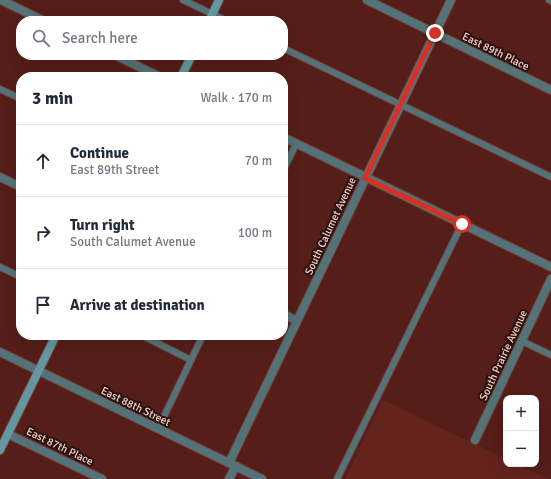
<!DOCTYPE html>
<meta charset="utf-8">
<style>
:root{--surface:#fff;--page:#f2f2f3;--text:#1f2937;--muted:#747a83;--line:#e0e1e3}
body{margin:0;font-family:Signika,sans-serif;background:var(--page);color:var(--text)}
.controls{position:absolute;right:12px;bottom:12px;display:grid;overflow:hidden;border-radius:8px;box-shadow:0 4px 16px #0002}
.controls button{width:36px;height:36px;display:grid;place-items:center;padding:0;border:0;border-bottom:1px solid var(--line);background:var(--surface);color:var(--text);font:20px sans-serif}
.stop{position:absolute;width:12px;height:12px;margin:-9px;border:3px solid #d93025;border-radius:50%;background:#fff}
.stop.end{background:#d93025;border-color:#fff;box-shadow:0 1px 4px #0008}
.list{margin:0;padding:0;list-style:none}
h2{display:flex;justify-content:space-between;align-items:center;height:52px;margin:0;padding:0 16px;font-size:17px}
h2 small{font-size:13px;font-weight:400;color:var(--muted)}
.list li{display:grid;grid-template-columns:26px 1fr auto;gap:12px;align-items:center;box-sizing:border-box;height:72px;padding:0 16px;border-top:1px solid var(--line)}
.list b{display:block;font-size:15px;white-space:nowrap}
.list p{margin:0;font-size:13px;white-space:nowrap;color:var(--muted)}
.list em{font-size:13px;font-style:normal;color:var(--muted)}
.icon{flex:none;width:22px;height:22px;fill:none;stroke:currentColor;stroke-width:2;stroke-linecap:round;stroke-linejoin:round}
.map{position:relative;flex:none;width:551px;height:479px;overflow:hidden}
.search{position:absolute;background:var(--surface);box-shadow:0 4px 16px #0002;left:16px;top:16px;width:272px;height:44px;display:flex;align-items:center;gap:10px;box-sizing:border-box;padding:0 14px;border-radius:16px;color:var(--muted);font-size:15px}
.panel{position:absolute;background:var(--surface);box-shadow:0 4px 16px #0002;left:16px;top:72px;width:272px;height:268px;border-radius:16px}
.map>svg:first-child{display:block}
.built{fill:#63241d}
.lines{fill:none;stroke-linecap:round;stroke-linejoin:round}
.lane-casing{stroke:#723e38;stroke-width:8}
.street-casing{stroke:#723e38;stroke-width:10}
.secondary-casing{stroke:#723e38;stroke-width:10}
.lane{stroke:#547378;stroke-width:6}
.street{stroke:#547378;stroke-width:8}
.secondary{stroke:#6498a0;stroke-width:8}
.route{stroke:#d93025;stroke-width:5}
.labels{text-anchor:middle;stroke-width:4;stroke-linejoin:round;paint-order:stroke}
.street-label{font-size:11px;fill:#f4d0ca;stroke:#2a120f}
</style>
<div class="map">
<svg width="551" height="479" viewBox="0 0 551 479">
<rect width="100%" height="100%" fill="#551e18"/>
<polygon class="built" points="383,400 506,459 506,464 516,464 548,479 345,479"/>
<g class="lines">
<defs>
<g id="lane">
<polyline points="183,0 227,21"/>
<polyline points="549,0 551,1"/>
<polyline points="283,48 551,177"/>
<polyline points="0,89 21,99"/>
<polyline points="283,171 296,144"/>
<polyline points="0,267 21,277"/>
<polyline points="141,335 191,360"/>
<polyline points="522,341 551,355"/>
<polyline points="158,429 203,335"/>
<polyline points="337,479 462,224"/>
</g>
<g id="street">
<polyline points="1,0 44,21"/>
<polyline points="367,0 551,90"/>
<polyline points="115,55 160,77"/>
<polyline points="283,137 551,267"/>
<polyline points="0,177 21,187"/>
<polyline points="283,314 297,321"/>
<polyline points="0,352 262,479"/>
<polyline points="8,434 102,479"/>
<polyline points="475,440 551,279"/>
<polyline points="229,463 451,0"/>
<polyline points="229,479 236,466"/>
</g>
<g id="secondary">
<polyline points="209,21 219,0"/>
<polyline points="181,77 192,55"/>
<polyline points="0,450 56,335"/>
</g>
</defs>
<use href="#lane" class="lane-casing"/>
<use href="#street" class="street-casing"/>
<use href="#secondary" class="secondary-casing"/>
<use href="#lane" class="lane"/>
<use href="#street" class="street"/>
<use href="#secondary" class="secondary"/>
</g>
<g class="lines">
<polyline class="route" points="435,33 365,178 462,224"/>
</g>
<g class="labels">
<g class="street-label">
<text transform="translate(496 51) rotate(26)" y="4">East 89th Place</text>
<text transform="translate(330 226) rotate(-65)" y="4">South Calumet Avenue</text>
<text transform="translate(503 355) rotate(-65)" y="4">South Prairie Avenue</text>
<text transform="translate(136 406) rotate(26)" y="4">East 88th Street</text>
<text transform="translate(60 446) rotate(26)" y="4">East 87th Place</text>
</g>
</g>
</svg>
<div class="controls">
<button>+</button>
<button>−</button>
</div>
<div class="stop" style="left:462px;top:224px"></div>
<div class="stop end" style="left:435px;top:33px"></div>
<div class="search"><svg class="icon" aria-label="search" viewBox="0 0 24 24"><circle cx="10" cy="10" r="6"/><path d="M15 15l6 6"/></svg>Search here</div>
<section class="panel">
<h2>3 min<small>Walk · 170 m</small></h2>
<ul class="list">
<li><svg class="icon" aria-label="ahead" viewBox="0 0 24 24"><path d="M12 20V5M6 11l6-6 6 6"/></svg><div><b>Continue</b><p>East 89th Street</p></div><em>70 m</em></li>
<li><svg class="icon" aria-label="right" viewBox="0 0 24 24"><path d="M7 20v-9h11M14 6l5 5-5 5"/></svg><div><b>Turn right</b><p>South Calumet Avenue</p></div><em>100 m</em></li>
<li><svg class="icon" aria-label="arrive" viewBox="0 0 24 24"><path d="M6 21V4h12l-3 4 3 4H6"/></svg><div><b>Arrive at destination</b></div></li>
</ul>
</section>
</div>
